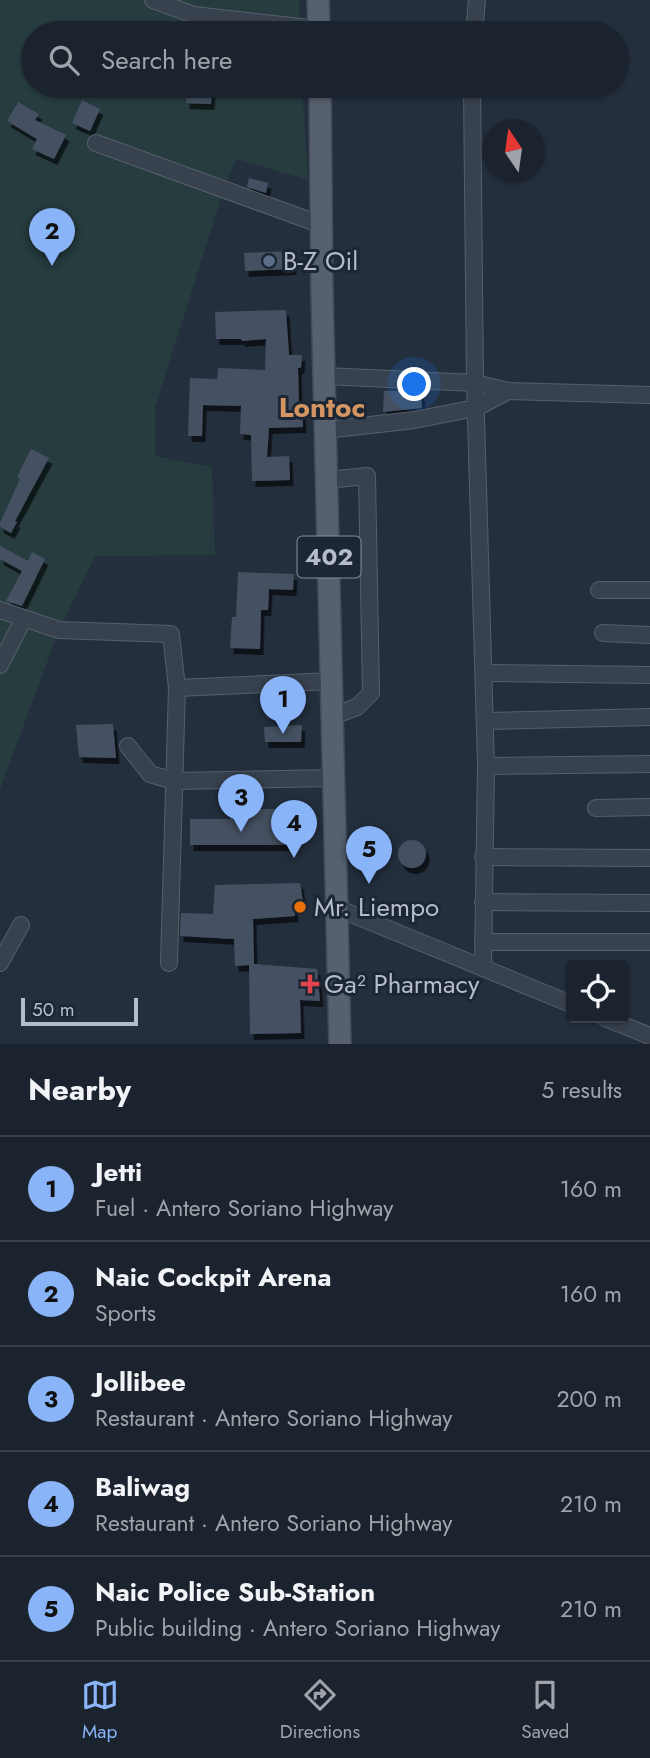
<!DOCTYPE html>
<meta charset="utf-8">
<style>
:root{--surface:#1b232e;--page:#242b36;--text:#f1f3f6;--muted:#a0a4aa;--line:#39404a;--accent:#8ab4f8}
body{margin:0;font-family:Jost,sans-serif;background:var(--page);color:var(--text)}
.controls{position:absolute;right:21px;bottom:21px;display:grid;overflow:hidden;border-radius:7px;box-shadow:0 2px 5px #0004}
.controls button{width:63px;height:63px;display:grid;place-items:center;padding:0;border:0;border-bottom:2px solid var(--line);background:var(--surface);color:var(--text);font:35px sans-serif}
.compass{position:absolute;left:482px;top:119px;width:63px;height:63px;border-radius:50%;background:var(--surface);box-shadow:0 2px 5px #0004;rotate:347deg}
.scale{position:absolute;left:21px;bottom:18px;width:117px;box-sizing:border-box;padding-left:7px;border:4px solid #b4bcc9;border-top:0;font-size:19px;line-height:24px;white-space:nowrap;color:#b4bcc9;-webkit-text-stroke:5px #1d2633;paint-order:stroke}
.you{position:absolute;left:415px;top:385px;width:24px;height:24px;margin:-18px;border:5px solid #fff;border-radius:50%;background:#1a73e8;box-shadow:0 0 0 10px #1a73e833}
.badge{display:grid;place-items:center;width:46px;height:46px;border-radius:50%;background:var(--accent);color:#111;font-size:23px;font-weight:700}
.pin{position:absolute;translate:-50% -58px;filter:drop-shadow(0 2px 4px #0008)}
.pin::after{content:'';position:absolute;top:37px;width:24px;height:21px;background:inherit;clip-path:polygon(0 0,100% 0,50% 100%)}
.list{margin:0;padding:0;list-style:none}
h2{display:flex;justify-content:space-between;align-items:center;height:91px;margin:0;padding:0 28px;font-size:30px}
h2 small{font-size:23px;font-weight:400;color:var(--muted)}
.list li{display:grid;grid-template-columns:46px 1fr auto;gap:21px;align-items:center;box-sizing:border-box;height:105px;padding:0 28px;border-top:2px solid var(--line)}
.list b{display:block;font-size:26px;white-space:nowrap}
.list p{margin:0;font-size:23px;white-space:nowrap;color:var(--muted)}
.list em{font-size:23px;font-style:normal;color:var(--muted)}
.icon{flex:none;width:38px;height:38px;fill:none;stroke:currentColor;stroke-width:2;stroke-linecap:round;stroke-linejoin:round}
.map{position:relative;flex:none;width:650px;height:1044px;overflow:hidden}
.search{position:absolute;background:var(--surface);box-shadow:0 2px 5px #0004;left:21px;right:21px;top:21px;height:77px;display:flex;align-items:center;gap:18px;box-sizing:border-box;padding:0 24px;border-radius:38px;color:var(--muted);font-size:26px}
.sheet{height:616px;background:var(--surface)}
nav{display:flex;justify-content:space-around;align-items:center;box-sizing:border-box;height:98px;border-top:2px solid var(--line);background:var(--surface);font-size:19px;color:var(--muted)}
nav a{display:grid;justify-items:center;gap:4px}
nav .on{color:var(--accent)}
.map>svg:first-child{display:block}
.green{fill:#263c3f}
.building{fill:#455162;filter:url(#shadow)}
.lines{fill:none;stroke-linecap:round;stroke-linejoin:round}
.minor-casing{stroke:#565f6c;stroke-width:18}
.major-casing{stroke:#414a57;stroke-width:24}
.minor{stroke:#38414e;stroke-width:16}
.major{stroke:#56606e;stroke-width:21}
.service-dot{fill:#5c6f8a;stroke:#1d2633;stroke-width:2.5}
.food-dot{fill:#e8710a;stroke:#1d2633;stroke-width:2.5}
.health-dot{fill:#e0444e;stroke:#1d2633;stroke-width:2.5}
.labels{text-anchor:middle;stroke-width:6;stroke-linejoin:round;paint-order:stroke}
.shield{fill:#1d2633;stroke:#878f9c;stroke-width:2}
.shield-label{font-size:24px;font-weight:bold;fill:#b4bcc9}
.poi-label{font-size:26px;fill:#b4bcc9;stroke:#1d2633;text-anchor:start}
.neighbourhood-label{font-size:28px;font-weight:bold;fill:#d59563;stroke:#1d2633}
</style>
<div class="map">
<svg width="650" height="1044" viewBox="0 0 650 1044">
<defs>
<filter id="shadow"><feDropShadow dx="3.5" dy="6" stdDeviation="0" flood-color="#0009"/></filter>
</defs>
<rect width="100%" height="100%" fill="#242f3e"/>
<polygon class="green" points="0,0 299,0 299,33 33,33 33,86 302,86 308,180 236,159 224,189 155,408 155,456 212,467 215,555 95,556 59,630 0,789"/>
<g class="building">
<polygon points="187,86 212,86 211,104 186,103"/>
<polygon points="82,100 100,109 90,131 72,123"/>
<polygon points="18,102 39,114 35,120 66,135 54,159 32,149 37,139 7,121"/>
<polygon points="249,178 268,183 266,193 247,187"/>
<polygon points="293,251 293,269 245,271 244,253"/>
<polygon points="286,310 289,355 302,355 301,368 298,368 299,407 302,407 303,427 269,428 267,457 289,456 290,480 252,481 251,435 240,434 241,406 203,405 202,436 188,436 190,378 217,379 218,368 265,370 266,339 242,341 241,339 216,339 215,312"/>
<polygon points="384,391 421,391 422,408 383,412"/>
<polygon points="31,449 49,458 15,521 17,522 11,533 0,527 0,523 20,479 17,477"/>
<polygon points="0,546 28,561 32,552 45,559 22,606 6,601 22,571 0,559"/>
<polygon points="238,572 294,574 293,590 269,589 268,610 261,610 260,649 230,648 232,617 236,617"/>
<polygon points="113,724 116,758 79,757 76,725"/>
<polygon points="302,725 301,742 265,742 264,727"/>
<polygon points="230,809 292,809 292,845 190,845 190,819 230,819"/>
<circle cx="412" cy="854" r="14"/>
<polygon points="300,883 303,902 294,902 295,916 253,919 254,964 317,969 320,1001 300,1000 301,1033 250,1034 249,965 235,966 234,939 180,936 181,913 213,914 215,885"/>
</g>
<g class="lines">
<defs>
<g id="minor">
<polyline points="153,0 194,15 319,29"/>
<polyline points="474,33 477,0"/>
<polyline points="472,86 475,383 486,766 483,967"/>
<polyline points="96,143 322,225"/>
<polyline points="325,376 475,383 508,391 650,395"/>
<polyline points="326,430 414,420 476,408 508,391"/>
<polyline points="327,480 367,476 371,693 357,707 333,716"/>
<polyline points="599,590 650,590"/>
<polyline points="0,610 59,630 171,634 177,688 332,681"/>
<polyline points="603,633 650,635"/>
<polyline points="0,665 24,618"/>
<polyline points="484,673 650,675"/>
<polyline points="486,721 650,717"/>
<polyline points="128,746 150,774 174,781 334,778"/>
<polyline points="486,766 650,764"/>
<polyline points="596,808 650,807"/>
<polyline points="483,857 650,858"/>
<polyline points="483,902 650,903"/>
<polyline points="337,908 571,1004"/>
<polyline points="483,942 650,942"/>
<polyline points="0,963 21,925"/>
<polyline points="169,963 177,688"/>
<polyline points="605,1018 650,1036"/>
</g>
<g id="major">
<polyline points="318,0 319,33"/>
<polyline points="320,86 322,293 340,1044"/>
</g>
</defs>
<use href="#minor" class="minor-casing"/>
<use href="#major" class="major-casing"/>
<use href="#minor" class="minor"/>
<use href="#major" class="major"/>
</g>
<circle class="service-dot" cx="269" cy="261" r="7"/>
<circle class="food-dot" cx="300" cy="907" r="7"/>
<path class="health-dot" d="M306.5 973.5h7v7h7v7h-7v7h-7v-7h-7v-7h7z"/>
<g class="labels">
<rect class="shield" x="297.5" y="536.5" width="63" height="41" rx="5"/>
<g class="shield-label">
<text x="329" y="565">402</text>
</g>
<g class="poi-label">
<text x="283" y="270">B-Z Oil</text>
<text x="314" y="916">Mr. Liempo</text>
<text x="324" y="993">Ga² Pharmacy</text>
</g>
<g class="neighbourhood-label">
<text x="322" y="417">Lontoc</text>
</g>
</g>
</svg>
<div class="controls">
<button><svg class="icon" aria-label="locate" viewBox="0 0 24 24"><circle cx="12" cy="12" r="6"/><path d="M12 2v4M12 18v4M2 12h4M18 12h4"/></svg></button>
</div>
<svg class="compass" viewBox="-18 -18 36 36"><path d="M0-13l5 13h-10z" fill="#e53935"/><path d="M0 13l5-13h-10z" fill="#a0a4aa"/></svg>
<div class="scale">50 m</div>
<div class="you"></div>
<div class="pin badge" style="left:283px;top:734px">1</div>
<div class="pin badge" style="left:52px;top:266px">2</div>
<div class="pin badge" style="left:241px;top:832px">3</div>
<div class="pin badge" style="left:294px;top:858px">4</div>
<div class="pin badge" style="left:369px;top:884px">5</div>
<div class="search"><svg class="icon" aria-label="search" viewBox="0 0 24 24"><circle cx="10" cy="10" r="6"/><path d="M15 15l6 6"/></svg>Search here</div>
</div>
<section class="sheet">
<h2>Nearby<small>5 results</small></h2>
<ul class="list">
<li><span class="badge">1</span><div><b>Jetti</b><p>Fuel · Antero Soriano Highway</p></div><em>160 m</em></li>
<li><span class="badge">2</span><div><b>Naic Cockpit Arena</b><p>Sports</p></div><em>160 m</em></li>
<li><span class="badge">3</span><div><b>Jollibee</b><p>Restaurant · Antero Soriano Highway</p></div><em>200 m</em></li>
<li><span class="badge">4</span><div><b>Baliwag</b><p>Restaurant · Antero Soriano Highway</p></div><em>210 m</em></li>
<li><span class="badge">5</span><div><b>Naic Police Sub-Station</b><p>Public building · Antero Soriano Highway</p></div><em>210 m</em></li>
</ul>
</section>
<nav>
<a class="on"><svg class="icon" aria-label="map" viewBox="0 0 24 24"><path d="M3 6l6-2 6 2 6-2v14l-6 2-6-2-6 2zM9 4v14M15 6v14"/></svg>Map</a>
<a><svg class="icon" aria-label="directions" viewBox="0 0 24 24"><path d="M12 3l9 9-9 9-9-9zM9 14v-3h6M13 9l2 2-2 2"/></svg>Directions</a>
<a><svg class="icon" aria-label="saved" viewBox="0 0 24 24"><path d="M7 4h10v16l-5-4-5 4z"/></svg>Saved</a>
</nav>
